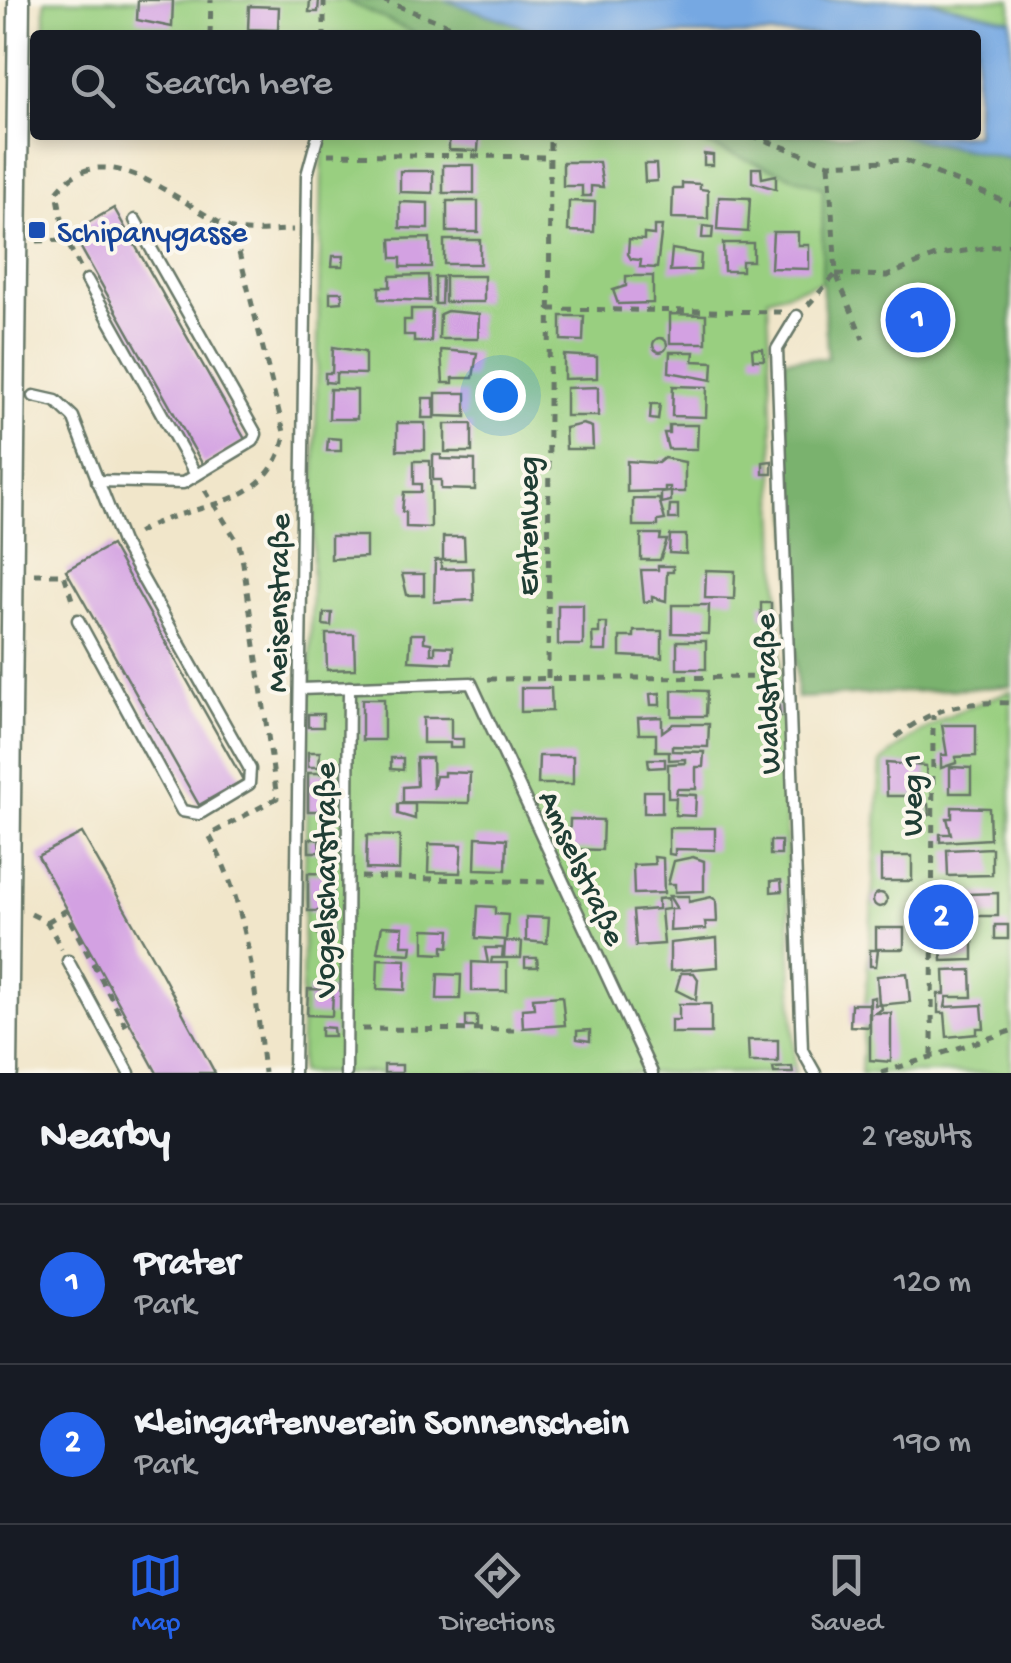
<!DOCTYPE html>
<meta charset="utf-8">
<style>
:root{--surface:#171b24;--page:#242831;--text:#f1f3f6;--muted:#9ea1a6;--line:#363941;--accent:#2563eb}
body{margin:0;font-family:"Gochi Hand",sans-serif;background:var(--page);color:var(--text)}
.you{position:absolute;left:500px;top:395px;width:35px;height:35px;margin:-25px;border:8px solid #fff;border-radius:50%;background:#1a73e8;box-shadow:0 0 0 15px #1a73e833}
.badge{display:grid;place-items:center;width:65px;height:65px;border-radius:50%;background:var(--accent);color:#fff;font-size:32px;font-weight:700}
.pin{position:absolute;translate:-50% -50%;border:5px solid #fff;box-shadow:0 2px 10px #0006}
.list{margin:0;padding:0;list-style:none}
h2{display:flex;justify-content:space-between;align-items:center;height:130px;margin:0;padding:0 40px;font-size:42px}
h2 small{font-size:32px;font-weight:400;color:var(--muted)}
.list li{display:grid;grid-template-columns:65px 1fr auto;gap:30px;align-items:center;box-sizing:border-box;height:160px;padding:0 40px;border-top:2px solid var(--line)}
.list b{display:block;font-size:38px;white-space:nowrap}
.list p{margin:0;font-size:32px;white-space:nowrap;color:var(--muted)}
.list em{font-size:32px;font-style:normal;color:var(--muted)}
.icon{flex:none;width:55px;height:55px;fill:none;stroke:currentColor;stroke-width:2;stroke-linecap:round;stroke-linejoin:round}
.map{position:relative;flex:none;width:1011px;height:1073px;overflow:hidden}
.search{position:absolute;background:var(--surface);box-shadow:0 5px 15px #0003;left:30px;right:30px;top:30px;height:110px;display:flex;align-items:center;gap:25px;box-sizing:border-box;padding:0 35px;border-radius:10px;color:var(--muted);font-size:38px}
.sheet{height:450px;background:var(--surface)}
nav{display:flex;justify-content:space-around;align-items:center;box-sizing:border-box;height:140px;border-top:2px solid var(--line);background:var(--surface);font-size:28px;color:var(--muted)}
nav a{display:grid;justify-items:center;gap:5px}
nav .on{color:var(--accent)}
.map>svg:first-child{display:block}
.green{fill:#99cf80;stroke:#5c865a;stroke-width:2.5}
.forest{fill:#7ab26e;stroke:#4c7851;stroke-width:2.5}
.water{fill:#76a8e2;stroke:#4a728b;stroke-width:2.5}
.building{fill:#d3a1e2}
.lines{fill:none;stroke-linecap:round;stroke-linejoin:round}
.lane-casing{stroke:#687868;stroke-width:15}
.street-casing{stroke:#687868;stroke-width:25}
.path{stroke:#687868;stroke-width:5;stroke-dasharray:8 8;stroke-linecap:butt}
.lane{stroke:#fff;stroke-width:10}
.street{stroke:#fff;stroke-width:20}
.transit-dot{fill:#1a4fb4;stroke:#fbf7ec;stroke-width:4}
.labels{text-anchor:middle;stroke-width:8;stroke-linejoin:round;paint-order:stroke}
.transit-label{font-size:32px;fill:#164399;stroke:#fbf7ec;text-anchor:start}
.street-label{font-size:32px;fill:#1f3d34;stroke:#fbf7ec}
</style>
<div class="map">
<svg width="1011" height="1073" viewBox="0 0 1011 1073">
<rect width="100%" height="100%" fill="#fbf7ec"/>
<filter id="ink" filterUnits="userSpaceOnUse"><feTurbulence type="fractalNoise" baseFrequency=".01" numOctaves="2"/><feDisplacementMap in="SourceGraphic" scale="20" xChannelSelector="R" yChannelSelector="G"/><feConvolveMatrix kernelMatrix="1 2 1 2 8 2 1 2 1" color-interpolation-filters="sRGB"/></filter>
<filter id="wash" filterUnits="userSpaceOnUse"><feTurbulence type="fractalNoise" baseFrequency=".0048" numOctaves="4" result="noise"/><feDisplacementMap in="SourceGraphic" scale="40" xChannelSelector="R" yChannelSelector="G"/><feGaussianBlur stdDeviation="2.25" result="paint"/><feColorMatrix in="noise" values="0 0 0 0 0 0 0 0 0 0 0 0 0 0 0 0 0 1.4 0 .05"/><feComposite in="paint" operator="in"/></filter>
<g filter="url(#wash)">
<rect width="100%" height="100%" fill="#f1e6ca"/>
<g class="green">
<polygon points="45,0 1011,0 1011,686 797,698 784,359 828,358 822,282 768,298 795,1073 300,1073 323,135 976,135 976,35 45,35"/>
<path d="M 1011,691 L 1011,1073 L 861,1073 L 881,762 C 920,727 962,708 1011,691 Z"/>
</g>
<g class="forest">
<polygon points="345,0 445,0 548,35 418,35"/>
<polygon points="681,135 897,135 1011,159 1011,686 797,698 784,359 828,358 822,281 823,188"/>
</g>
<polygon class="water" points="445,0 927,0 1011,20 1011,159 897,135 976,135 976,35 548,35"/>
<g id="blocks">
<g class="building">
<polygon points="138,0 173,0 172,27 137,20"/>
<polygon points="310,0 319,0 318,12 309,12"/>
<polygon points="249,6 279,7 278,30 248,29"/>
<polygon points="449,135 479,135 478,151 449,150"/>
<polygon points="704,154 713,155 713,165 704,165"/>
<polygon points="563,162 599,162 603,187 591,186 591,196 582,196 582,186 563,186"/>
<polygon points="644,164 656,164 657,181 645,182"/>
<rect x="443" y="165" width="31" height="28"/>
<polygon points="752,168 761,168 762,178 776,175 776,189 752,182"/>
<polygon points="400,171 433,171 433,193 400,192"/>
<polygon points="682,183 700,184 700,189 708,190 708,219 672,218 673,189 682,189"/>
<polygon points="719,197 750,198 748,232 717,230"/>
<rect x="447" y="201" width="31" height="31"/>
<polygon points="569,201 595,202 594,232 568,231"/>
<polygon points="400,202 428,203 428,229 400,228"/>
<polygon points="114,208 246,441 203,465 72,232"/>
<polygon points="654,226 662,226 657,268 640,267 641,260 631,259 628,254 629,239 644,240 644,234 654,235"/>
<polygon points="703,226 713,227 712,238 702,238"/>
<polygon points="773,232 798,232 798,245 809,245 809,269 771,268"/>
<polygon points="430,238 431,267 401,267 401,258 392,258 391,239"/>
<rect x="444" y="240" width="36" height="24"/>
<polygon points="723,243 753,243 753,261 742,261 742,271 724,271"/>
<polygon points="672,249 701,254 700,270 670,271"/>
<polygon points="333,256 344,256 343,266 332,266"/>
<polygon points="428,275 429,301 379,299 379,287 390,287 390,276"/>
<rect x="445" y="276" width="39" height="26"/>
<polygon points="626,276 653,276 653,303 618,304 613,290 626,286"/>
<polygon points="435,277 442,277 441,304 435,304"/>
<polygon points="330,292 342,292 342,302 330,303"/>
<polygon points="411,309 432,309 431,342 414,342 414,335 404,335 404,320 411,320"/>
<polygon points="447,311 479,314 478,339 439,339 440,314"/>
<polygon points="670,314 706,315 706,343 670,343"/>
<polygon points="561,316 584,316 583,341 561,340"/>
<circle cx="660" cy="345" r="7"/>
<polygon points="333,347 365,352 365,374 336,373 336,383 325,382 325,373 332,373"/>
<polygon points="752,349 763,349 764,360 753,360"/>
<polygon points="441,350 477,353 473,378 453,378 453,383 443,383"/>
<polygon points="670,352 694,352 693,361 713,362 712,380 669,372"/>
<polygon points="564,355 597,357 597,378 564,379"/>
<polygon points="673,386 707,387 706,417 672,416"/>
<polygon points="598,387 598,416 566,416 566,388"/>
<polygon points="330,389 357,390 357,419 329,419"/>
<polygon points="436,393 466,393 466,417 436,416"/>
<polygon points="423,398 434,398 434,418 422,418"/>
<polygon points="651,404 660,404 658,420 650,419"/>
<rect x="397" y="423" width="28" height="27"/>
<rect x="445" y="424" width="27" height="28"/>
<polygon points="583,424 592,427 593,449 566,449 565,428"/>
<polygon points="669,425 698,425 697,449 668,449 664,433 669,433"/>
<polygon points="328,438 341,439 341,451 327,451"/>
<polygon points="433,455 441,455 441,459 475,460 475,490 441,489 441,480 433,480"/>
<polygon points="664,458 685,462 685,492 671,492 671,501 661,503 661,493 670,492 670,487 665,487 665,491 627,492 627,461 658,463"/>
<polygon points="414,461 430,461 431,528 406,527 406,512 402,512 404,492 421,492 421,484 414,484"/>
<polygon points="772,461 772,474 763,474 763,462"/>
<polygon points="633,499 659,499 665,520 658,521 658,526 633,526"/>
<polygon points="670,505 678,505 678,519 669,519"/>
<polygon points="641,534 661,534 660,540 667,540 660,560 641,560"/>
<polygon points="670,535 686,535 686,554 669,553"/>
<polygon points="331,536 366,536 366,557 331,559"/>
<polygon points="443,537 464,537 465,560 443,560"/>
<polygon points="111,545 243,780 199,805 66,570"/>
<polygon points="435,560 441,560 441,569 473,568 474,600 434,602"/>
<polygon points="658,566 673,566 673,572 667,572 666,601 652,597 652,601 644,602 641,570 658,570"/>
<polygon points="706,570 735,571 734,599 705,598"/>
<polygon points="402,574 424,574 424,595 407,595"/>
<rect x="761" y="603" width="10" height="14"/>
<rect x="558" y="605" width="25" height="40"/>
<polygon points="672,605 709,605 708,634 672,633"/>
<polygon points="324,613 332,613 331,626 323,625"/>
<polygon points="599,623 607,623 606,651 593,651 592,633 599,633"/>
<polygon points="634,631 662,631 662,658 620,656 620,637 634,637"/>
<polygon points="326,634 354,634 355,669 327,670"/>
<polygon points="411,634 424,634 424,642 431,643 431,654 435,654 435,646 453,647 452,663 409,661"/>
<rect x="677" y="641" width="29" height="28"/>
<polygon points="521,688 551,688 552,711 521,712"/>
<polygon points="672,690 707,691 706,716 672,716"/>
<polygon points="660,693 660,705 651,705 650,694"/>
<rect x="362" y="699" width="22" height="41"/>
<polygon points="769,706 779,706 780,716 769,716"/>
<rect x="308" y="714" width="15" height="13"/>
<polygon points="662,717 662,732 673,724 709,724 708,747 672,746 672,751 704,752 703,767 696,767 696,789 677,789 676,794 696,795 695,816 675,815 676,798 668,798 668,764 685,763 685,759 669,760 669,751 656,751 656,734 639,734 638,718"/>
<polygon points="423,718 451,718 451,739 463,739 463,748 450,748 450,743 423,743"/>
<polygon points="942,725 976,725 976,756 956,757 956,763 941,768 941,755 947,755"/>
<polygon points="308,752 320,752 319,767 308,767"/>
<polygon points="539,756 573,756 573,784 538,784"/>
<polygon points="391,758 403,758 403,770 391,769"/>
<polygon points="416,758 432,758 433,789 436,776 444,776 444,772 470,773 469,803 403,802 403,787 417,786"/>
<polygon points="648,759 665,759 665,767 649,768"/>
<polygon points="886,763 926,766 927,784 916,784 916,796 887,796"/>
<polygon points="950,767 971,768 971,793 950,793"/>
<rect x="308" y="773" width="29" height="38"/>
<rect x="644" y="791" width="18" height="22"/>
<polygon points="398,804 415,804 415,819 398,814"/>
<polygon points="928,804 929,815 917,816 917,805"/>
<polygon points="952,807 989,808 990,839 940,842 940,834 951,834 947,818 952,818"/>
<polygon points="570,819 603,820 602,850 569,849"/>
<polygon points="669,828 715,828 715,850 675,849 675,855 669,854"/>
<polygon points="82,833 162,974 215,1073 157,1073 38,856"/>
<polygon points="367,835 400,836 399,870 366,869"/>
<polygon points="476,837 507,839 506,870 475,869"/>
<polygon points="309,839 319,839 320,852 309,852"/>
<rect x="770" y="841" width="11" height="14"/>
<polygon points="429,844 462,845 460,873 428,872"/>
<polygon points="992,848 992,875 948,876 947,850"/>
<rect x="881" y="856" width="31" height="25"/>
<polygon points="654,857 663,858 664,893 634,894 633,865 655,864"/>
<polygon points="693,857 704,861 704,891 675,892 675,884 668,884 674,861"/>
<polygon points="308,873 335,874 332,911 308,911"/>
<polygon points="781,880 782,891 771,892 771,881"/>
<polygon points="998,893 998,916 969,916 968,894"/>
<circle cx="880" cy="900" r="7"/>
<polygon points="669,896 689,896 689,902 711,897 716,900 717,922 705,922 706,929 670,931 671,909 677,909"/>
<polygon points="668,898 669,909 661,910 664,944 636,946 633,911 658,909 658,899"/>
<polygon points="478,906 495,907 495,914 508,915 506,940 476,938"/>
<polygon points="526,917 549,918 547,943 526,941"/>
<polygon points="318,925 330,925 329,936 318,935"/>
<rect x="995" y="925" width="13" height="14"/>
<polygon points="382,926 403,927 402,945 412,945 411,954 377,952"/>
<rect x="876" y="928" width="28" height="21"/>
<polygon points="973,928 973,960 942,961 941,929"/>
<polygon points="424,929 450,930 449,947 443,946 443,954 424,953"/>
<polygon points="717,938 718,967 670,971 670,943"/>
<polygon points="505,941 522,942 521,958 504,958"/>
<polygon points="485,948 503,948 502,958 492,958 491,963 507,963 507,991 472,991 472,962 488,963"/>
<polygon points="870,950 878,950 876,966 870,966"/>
<polygon points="525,958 537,958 538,967 525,967"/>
<polygon points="378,959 406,960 405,990 377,989"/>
<polygon points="971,970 972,997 947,997 945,1007 982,1005 984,1028 977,1028 977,1034 947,1037 945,1013 938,1013 938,994 945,994 944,971"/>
<polygon points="681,973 694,973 698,979 696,1000 676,990"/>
<polygon points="907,973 910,1002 879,1005 877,976"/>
<polygon points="438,974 461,975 460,999 437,999"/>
<polygon points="308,989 333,990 332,1016 307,1015"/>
<polygon points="562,996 565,1025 523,1028 522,1009 534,1008 533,998"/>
<polygon points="875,997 875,1005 881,1004 882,1009 875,1013 891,1013 891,1062 870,1060 870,998"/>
<polygon points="679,1004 711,1004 711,1033 671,1033 671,1020 679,1020"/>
<polygon points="851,1004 869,1004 869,1027 850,1026"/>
<rect x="466" y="1016" width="11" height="11"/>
<polygon points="321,1027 333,1028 334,1036 321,1036"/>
<polygon points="590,1030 590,1041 577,1039 577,1031"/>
<polygon points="748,1040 778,1040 778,1062 749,1062"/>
<rect x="384" y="1065" width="18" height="8"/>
<polygon points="792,1067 793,1073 774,1073 773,1068"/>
</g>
</g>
</g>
<g filter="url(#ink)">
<use href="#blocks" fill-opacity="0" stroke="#687868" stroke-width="2.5"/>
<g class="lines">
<defs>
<g id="lane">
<polyline points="87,280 196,475"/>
<polyline points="797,316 777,349 802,1050 815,1073"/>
<polyline points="34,396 56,401 73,417 122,542 250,769 249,784 199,814 182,811 78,620"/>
<polyline points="97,481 183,483 253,441 256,434 135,220"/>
<polyline points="300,689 471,683 652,1073"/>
<polyline points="68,961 129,1073"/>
<polyline points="294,1073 307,175 318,135"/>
<polyline points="346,1073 349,687"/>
</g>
<polyline id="street" points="7,1073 19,0"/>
</defs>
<use href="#lane" class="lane-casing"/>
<use href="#street" class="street-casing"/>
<g class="path">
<polyline points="324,0 324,35"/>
<polyline points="382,0 475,35"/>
<polyline points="210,35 211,0"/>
<polyline points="751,135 829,164 904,160 1011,204"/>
<polyline points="328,154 550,157"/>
<polyline points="829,164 836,274 863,339"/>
<polyline points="37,241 66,240"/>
<path d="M 80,267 L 66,240 L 57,192 C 104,129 182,207 230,228 C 247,234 274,230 293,230"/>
<polyline points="836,274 887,276 938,255 1011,244"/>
<polyline points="808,305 836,274"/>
<polyline points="549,309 782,312"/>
<path d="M 205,490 L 239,544 L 243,563 L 277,798 L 209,835 C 250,910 255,989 264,1073"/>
<path d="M 137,533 C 191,499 267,514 285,436 L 233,229"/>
<polyline points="34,574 64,574 74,606"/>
<polyline points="548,678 550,135"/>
<polyline points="488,679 772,677"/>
<path d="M 896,737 C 934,707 964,701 1011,703"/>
<polyline points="361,877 545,882"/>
<polyline points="31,914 47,922 62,949"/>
<polyline points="47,922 65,911 126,1026"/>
<polyline points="362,1029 519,1030"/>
<polyline points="932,1056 933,715"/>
<polyline points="881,1073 1011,1031"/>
</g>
<use href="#lane" class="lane"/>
<use href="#street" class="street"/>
</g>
</g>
<rect class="transit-dot" x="27" y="220" width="20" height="20" rx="5"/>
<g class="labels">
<g class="transit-label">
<text x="57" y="241">Schipanygasse</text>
</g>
<g class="street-label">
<text transform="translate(526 526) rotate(-90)" y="11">Entenweg</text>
<text transform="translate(276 603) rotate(-89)" y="11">Meisenstraße</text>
<text transform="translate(765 694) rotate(-92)" y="11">Waldstraße</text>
<text transform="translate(910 795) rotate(-90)" y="11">Weg 1</text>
<text transform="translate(584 867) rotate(65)" y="11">Amselstraße</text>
<text transform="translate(323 880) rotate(-90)" y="11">Vogelscharstraße</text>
</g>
</g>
</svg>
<div class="you"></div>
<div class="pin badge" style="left:918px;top:320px">1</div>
<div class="pin badge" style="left:941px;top:917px">2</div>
<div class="search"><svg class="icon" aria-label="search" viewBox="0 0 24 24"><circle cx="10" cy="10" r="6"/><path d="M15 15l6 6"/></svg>Search here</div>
</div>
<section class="sheet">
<h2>Nearby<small>2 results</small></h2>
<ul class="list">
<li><span class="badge">1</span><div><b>Prater</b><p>Park</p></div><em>120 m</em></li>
<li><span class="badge">2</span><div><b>Kleingartenverein Sonnenschein</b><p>Park</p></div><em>190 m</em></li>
</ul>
</section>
<nav>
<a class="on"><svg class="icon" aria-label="map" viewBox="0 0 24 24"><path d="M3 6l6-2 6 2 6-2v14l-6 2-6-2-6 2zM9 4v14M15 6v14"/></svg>Map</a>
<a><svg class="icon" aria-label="directions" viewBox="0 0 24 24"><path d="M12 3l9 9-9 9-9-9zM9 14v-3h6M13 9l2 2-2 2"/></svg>Directions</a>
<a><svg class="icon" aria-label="saved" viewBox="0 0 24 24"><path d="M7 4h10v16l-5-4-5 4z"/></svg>Saved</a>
</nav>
